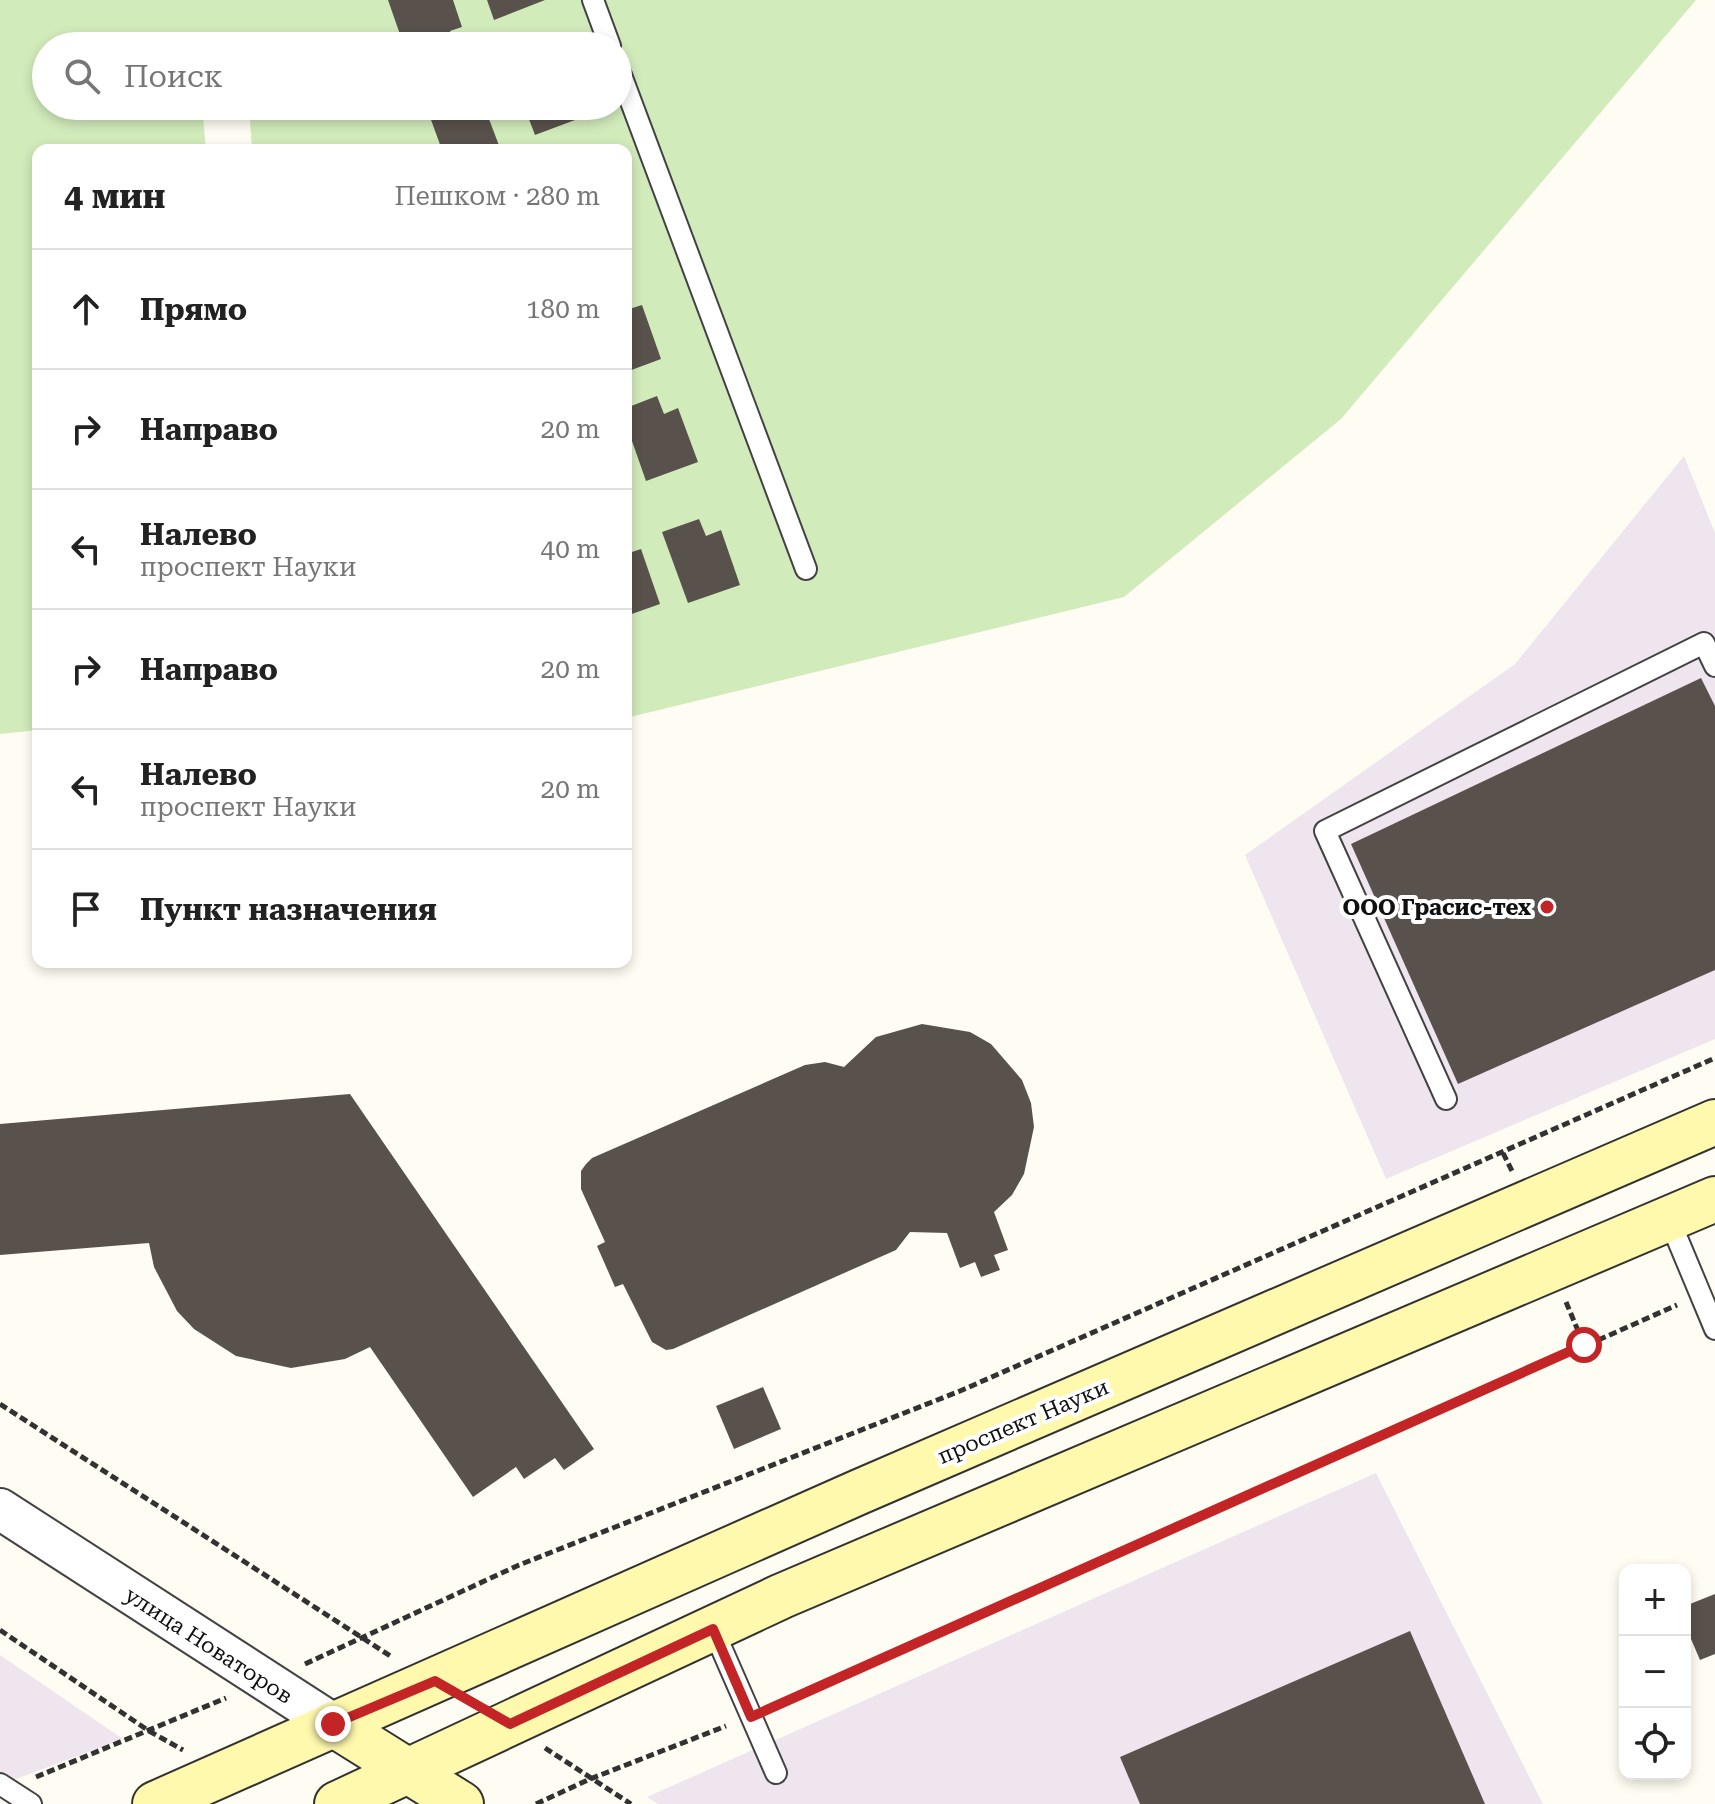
<!DOCTYPE html>
<html lang="ru">
<meta charset="utf-8">
<style>
:root{--surface:#fff;--page:#f2f2f2;--text:#222;--muted:#767676;--line:#e0e0e0}
body{margin:0;font-family:"Roboto Serif",serif;background:var(--page);color:var(--text)}
.controls{position:absolute;right:24px;bottom:24px;display:grid;overflow:hidden;border-radius:16px;box-shadow:0 4px 12px #0003}
.controls button{width:72px;height:72px;display:grid;place-items:center;padding:0;border:0;border-bottom:2px solid var(--line);background:var(--surface);color:var(--text);font:40px sans-serif}
.stop{position:absolute;width:24px;height:24px;margin:-18px;border:6px solid #c32527;border-radius:50%;background:#fff}
.stop.end{background:#c32527;border-color:#fff;box-shadow:0 2px 8px #0008}
.list{margin:0;padding:0;list-style:none}
h2{display:flex;justify-content:space-between;align-items:center;height:104px;margin:0;padding:0 32px;font-size:34px}
h2 small{font-size:26px;font-weight:400;color:var(--muted)}
.list li{display:grid;grid-template-columns:52px 1fr auto;gap:24px;align-items:center;box-sizing:border-box;height:120px;padding:0 32px;border-top:2px solid var(--line)}
.list b{display:block;font-size:30px;white-space:nowrap}
.list p{margin:0;font-size:26px;white-space:nowrap;color:var(--muted)}
.list em{font-size:26px;font-style:normal;color:var(--muted)}
.icon{flex:none;width:44px;height:44px;fill:none;stroke:currentColor;stroke-width:2;stroke-linecap:round;stroke-linejoin:round}
.map{position:relative;flex:none;width:1715px;height:1804px;overflow:hidden}
.search{position:absolute;background:var(--surface);box-shadow:0 4px 12px #0003;left:32px;top:32px;width:600px;height:88px;display:flex;align-items:center;gap:20px;box-sizing:border-box;padding:0 28px;border-radius:44px;color:var(--muted);font-size:30px}
.panel{position:absolute;background:var(--surface);box-shadow:0 4px 12px #0003;left:32px;top:144px;width:600px;height:824px;border-radius:16px}
.map>svg:first-child{display:block}
.industrial{fill:#eee5ee}
.green{fill:#d2ebbb}
.building{fill:#59524c}
.lines{fill:none;stroke-linecap:round;stroke-linejoin:round}
.lane-casing{stroke:#434343;stroke-width:24}
.street-casing{stroke:#434343;stroke-width:44}
.secondary-casing{stroke:#323232;stroke-width:48}
.path{stroke:#323232;stroke-width:5;stroke-dasharray:8 4;stroke-linecap:butt}
.lane{stroke:#fff;stroke-width:20}
.street{stroke:#fff;stroke-width:40}
.secondary{stroke:#fff9ae;stroke-width:44}
.route{stroke:#c32527;stroke-width:10}
.poi-dot{fill:#c32527;stroke:#fff;stroke-width:3}
.labels{text-anchor:middle;stroke-width:8;stroke-linejoin:round;paint-order:stroke}
.poi-label{font-size:22px;font-weight:bold;fill:#101010;stroke:#fff;text-anchor:end}
.street-label{font-size:22px;fill:#101010;stroke:#fff}
</style>
<div class="map">
<svg width="1715" height="1804" viewBox="0 0 1715 1804">
<rect width="100%" height="100%" fill="#fffdf3"/>
<g class="industrial">
<polygon points="1684,456 1715,533 1715,1039 1386,1179 1245,855 1515,664"/>
<polygon points="1376,1473 1543,1804 658,1804 647,1797"/>
<polygon points="0,1655 123,1739 0,1785"/>
</g>
<polygon class="green" points="0,0 1696,0 1341,419 1124,597 626,718 626,150 252,150 249,106 618,106 618,46 46,46 46,106 202,106 206,150 38,150 38,730 0,734"/>
<g class="building">
<polygon points="388,0 453,0 462,27 450,31 455,46 404,46"/>
<polygon points="487,0 545,0 494,20"/>
<polygon points="426,106 484,106 500,148 442,150"/>
<polygon points="524,106 579,106 583,117 535,135"/>
<polygon points="642,305 661,359 626,372 626,310"/>
<polygon points="657,396 664,414 678,408 698,462 646,481 626,424 626,408"/>
<polygon points="699,519 706,536 721,530 740,585 688,603 662,532"/>
<polygon points="641,549 660,604 626,616 626,554"/>
<polygon points="1701,678 1715,706 1715,970 1458,1084 1351,844"/>
<polygon points="922,1024 970,1032 991,1044 1022,1080 1031,1103 1034,1127 1024,1174 1012,1195 994,1212 1008,1250 994,1255 1000,1270 981,1277 975,1262 960,1268 947,1233 910,1232 896,1250 673,1349 666,1350 652,1342 623,1284 615,1287 597,1246 605,1242 581,1189 581,1171 586,1164 592,1158 805,1065 825,1062 844,1067 876,1037"/>
<polygon points="350,1094 594,1449 564,1470 555,1458 524,1479 516,1467 473,1497 370,1347 345,1359 291,1368 236,1356 194,1329 177,1311 154,1267 149,1243 0,1255 0,1124"/>
<polygon points="763,1387 781,1429 734,1449 716,1406"/>
<polygon points="1715,1594 1715,1654 1700,1660 1685,1625 1685,1606"/>
<polygon points="1410,1631 1485,1804 1140,1804 1120,1757"/>
</g>
<g class="lines">
<defs>
<g id="lane">
<polyline points="593,0 610,46"/>
<polyline points="618,67 806,569"/>
<polyline points="1446,1099 1325,831 1704,643 1715,666"/>
<polyline points="1669,1219 1715,1329"/>
<polyline points="713,1629 776,1773"/>
<polyline points="0,1784 31,1804"/>
</g>
<polyline id="street" points="0,1509 333,1724"/>
<g id="secondary">
<polyline points="333,1724 461,1804"/>
<polyline points="155,1804 859,1492 1715,1122"/>
<polyline points="337,1804 782,1596 1715,1199"/>
</g>
</defs>
<use href="#lane" class="lane-casing"/>
<use href="#street" class="street-casing"/>
<use href="#secondary" class="secondary-casing"/>
<g class="path">
<polyline points="1503,1153 1512,1171"/>
<polyline points="1566,1302 1584,1345"/>
<polyline points="0,1404 392,1657"/>
<polyline points="0,1630 149,1731 183,1750"/>
<polyline points="305,1664 519,1565 960,1391 1715,1058"/>
<polyline points="776,1706 1677,1305"/>
<polyline points="545,1748 631,1804"/>
<polyline points="36,1777 226,1698"/>
<polyline points="536,1804 590,1779 726,1726"/>
</g>
<use href="#lane" class="lane"/>
<use href="#street" class="street"/>
<use href="#secondary" class="secondary"/>
</g>
<g class="lines">
<polyline class="route" points="333,1724 435,1681 510,1724 713,1629 751,1717 1584,1345"/>
</g>
<circle class="poi-dot" cx="1547" cy="907" r="8"/>
<g class="labels">
<g class="poi-label">
<text x="1531" y="915">ООО Грасис-тех</text>
</g>
<g class="street-label">
<text transform="translate(1023 1421) rotate(-23)" y="8">проспект Науки</text>
<text transform="translate(209 1645) rotate(33)" y="8">улица Новаторов</text>
</g>
</g>
</svg>
<div class="controls">
<button>+</button>
<button>−</button>
<button><svg class="icon" aria-label="locate" viewBox="0 0 24 24"><circle cx="12" cy="12" r="6"/><path d="M12 2v4M12 18v4M2 12h4M18 12h4"/></svg></button>
</div>
<div class="stop" style="left:1584px;top:1345px"></div>
<div class="stop end" style="left:333px;top:1724px"></div>
<div class="search"><svg class="icon" aria-label="search" viewBox="0 0 24 24"><circle cx="10" cy="10" r="6"/><path d="M15 15l6 6"/></svg>Поиск</div>
<section class="panel">
<h2>4 мин<small>Пешком · 280 m</small></h2>
<ul class="list">
<li><svg class="icon" aria-label="ahead" viewBox="0 0 24 24"><path d="M12 20V5M6 11l6-6 6 6"/></svg><div><b>Прямо</b></div><em>180 m</em></li>
<li><svg class="icon" aria-label="right" viewBox="0 0 24 24"><path d="M7 20v-9h11M14 6l5 5-5 5"/></svg><div><b>Направо</b></div><em>20 m</em></li>
<li><svg class="icon" aria-label="left" viewBox="0 0 24 24"><path d="M17 20v-9H6M10 6l-5 5 5 5"/></svg><div><b>Налево</b><p>проспект Науки</p></div><em>40 m</em></li>
<li><svg class="icon" aria-label="right" viewBox="0 0 24 24"><path d="M7 20v-9h11M14 6l5 5-5 5"/></svg><div><b>Направо</b></div><em>20 m</em></li>
<li><svg class="icon" aria-label="left" viewBox="0 0 24 24"><path d="M17 20v-9H6M10 6l-5 5 5 5"/></svg><div><b>Налево</b><p>проспект Науки</p></div><em>20 m</em></li>
<li><svg class="icon" aria-label="arrive" viewBox="0 0 24 24"><path d="M6 21V4h12l-3 4 3 4H6"/></svg><div><b>Пункт назначения</b></div></li>
</ul>
</section>
</div>
